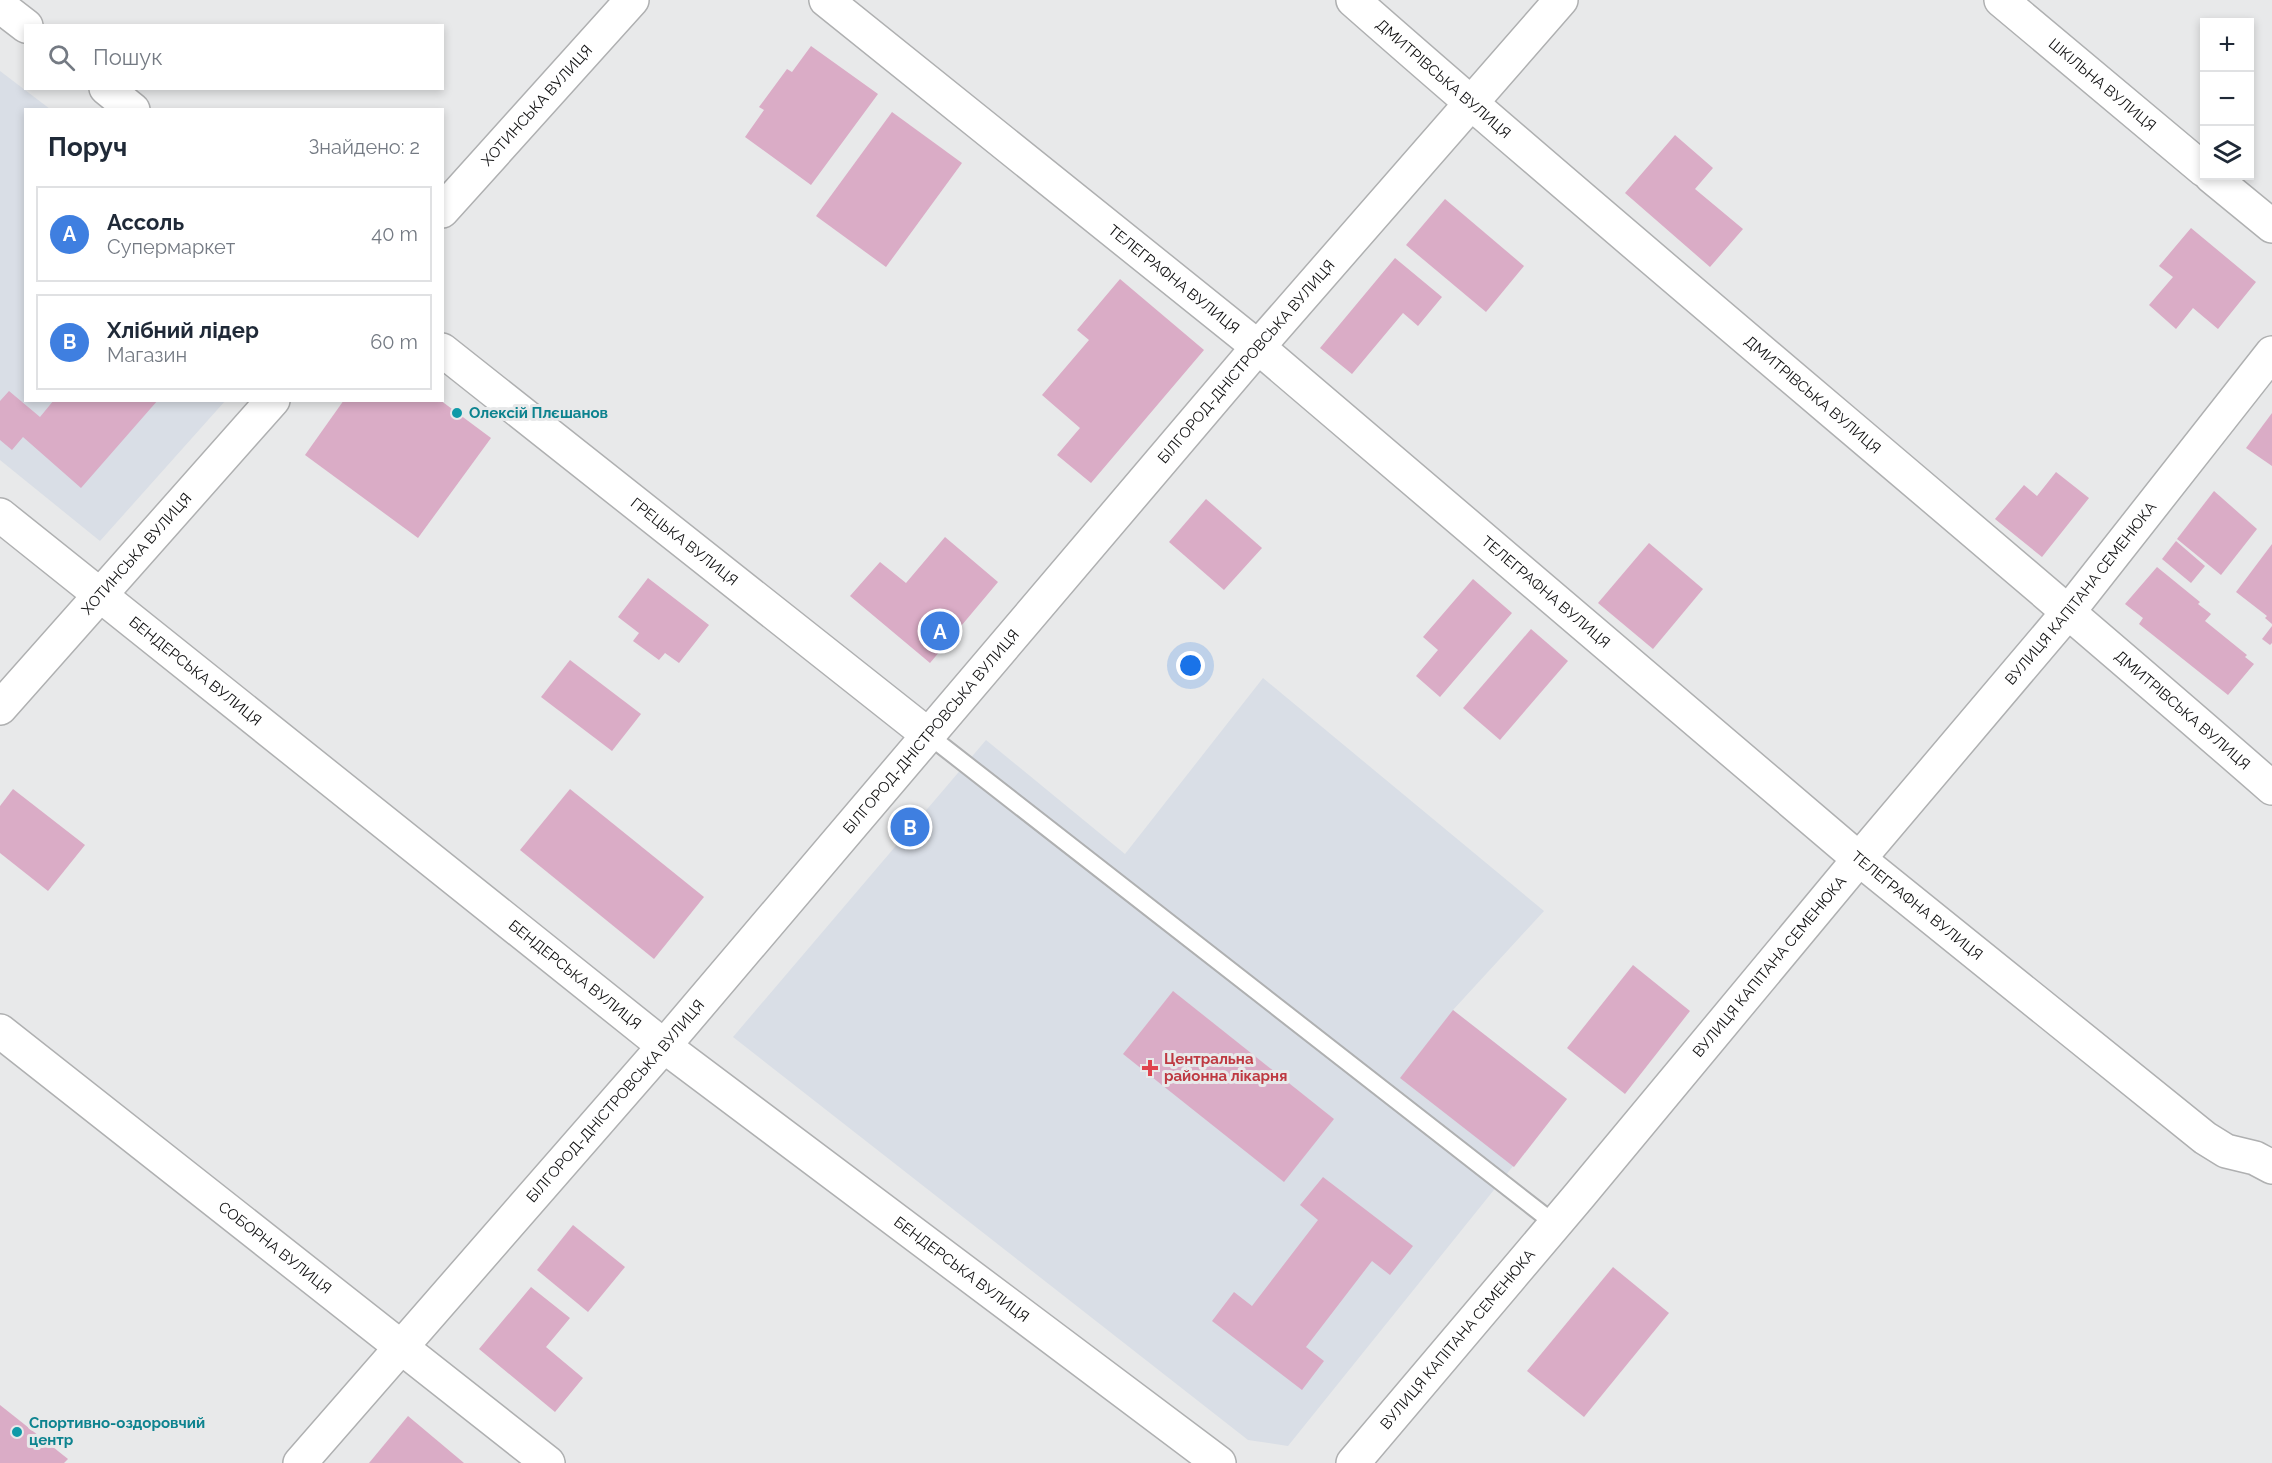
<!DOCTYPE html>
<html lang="uk">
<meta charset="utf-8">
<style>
:root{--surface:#fff;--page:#f6f6f7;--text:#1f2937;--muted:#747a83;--line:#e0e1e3;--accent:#0b8043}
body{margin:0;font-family:Raleway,sans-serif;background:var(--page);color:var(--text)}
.controls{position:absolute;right:18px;top:18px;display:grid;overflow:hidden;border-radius:0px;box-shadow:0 3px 9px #0003}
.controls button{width:54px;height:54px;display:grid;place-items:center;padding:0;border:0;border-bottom:2px solid var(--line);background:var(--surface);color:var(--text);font:30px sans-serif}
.you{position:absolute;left:1191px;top:666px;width:21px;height:21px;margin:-15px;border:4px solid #fff;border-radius:50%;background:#1a73e8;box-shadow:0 0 0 9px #1a73e833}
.badge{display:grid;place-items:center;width:39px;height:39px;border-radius:50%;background:var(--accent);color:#fff;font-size:20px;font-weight:700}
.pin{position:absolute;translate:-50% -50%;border:3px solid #fff;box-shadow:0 2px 6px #0006}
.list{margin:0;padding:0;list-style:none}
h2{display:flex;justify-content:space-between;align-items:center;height:78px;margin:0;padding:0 24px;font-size:26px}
h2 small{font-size:20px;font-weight:400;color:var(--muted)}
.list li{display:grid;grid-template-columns:39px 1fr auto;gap:18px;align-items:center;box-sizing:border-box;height:96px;margin:0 12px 12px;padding:0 12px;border:2px solid var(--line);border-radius:0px}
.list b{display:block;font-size:22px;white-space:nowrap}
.list p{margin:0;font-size:20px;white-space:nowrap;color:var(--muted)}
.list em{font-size:20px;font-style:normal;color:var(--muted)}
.icon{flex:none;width:33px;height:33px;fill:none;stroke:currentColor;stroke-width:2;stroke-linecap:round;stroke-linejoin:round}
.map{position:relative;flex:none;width:2272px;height:1463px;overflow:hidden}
.search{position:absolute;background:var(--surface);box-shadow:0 3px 9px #0003;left:24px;top:24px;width:420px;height:66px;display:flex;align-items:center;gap:15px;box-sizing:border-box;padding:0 21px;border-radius:0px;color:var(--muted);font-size:22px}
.panel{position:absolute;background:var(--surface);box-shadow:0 3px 9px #0003;left:24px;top:108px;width:420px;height:294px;border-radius:0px}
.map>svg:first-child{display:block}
.built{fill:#d9dee6}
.building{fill:#daacc6}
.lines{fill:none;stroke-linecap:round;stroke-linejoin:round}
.service-casing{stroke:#afb0b1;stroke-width:20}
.minor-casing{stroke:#afb0b1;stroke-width:36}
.tertiary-casing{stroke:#afb0b1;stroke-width:36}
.secondary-casing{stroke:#afb0b1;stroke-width:36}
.service{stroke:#fff;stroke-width:16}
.minor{stroke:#fff;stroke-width:33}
.tertiary{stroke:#fff;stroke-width:33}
.secondary{stroke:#fff;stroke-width:33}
.culture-dot{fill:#0f9aa8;stroke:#e8e9ea;stroke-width:2}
.health-dot{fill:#e0444e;stroke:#e8e9ea;stroke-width:2}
.labels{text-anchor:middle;stroke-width:6;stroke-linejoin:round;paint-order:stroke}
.street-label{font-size:15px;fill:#101011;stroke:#e8e9ea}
.culture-label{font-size:15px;font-weight:bold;fill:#0d838f;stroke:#e8e9ea;text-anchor:start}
.health-label{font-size:15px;font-weight:bold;fill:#be3a42;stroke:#e8e9ea;text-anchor:start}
</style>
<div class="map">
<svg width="2272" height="1463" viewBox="0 0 2272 1463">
<rect width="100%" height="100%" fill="#e8e9ea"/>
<g class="built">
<polygon points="0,71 50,109 26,110 26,400 225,401 100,541 0,460"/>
<polygon points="1263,678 1544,911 1453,1010 1567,1099 1288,1446 1248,1440 733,1037 986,740 1125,854"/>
</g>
<g class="building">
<polygon points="811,46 878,94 811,185 745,137 764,110 759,107 787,69 792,72"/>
<polygon points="892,112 962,163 886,267 816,216"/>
<polygon points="1675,135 1713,168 1695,189 1743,229 1710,267 1625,193"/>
<polygon points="1445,199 1524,266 1486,312 1406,245"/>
<polygon points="2191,228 2256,282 2218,329 2193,308 2176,329 2149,305 2173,277 2159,266"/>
<polygon points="1395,258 1442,297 1418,326 1403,313 1352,374 1320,348"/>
<polygon points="1120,279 1204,350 1091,483 1057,455 1080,428 1042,395 1089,340 1077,330"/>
<polygon points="9,391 40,417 54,400 158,400 81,488 23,437 12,450 0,440 0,401"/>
<polygon points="344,400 440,400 491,438 418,538 305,455"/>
<polygon points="2272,413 2272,466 2246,448"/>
<polygon points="2056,472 2089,498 2042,557 1995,519 2024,485 2037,496"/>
<polygon points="2214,491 2257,529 2221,575 2177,539"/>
<polygon points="1206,499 1262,548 1224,590 1169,542"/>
<polygon points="945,537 998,582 930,663 850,596 880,562 906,583"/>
<polygon points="2176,541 2205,566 2191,583 2162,559"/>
<polygon points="1649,543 1703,589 1653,649 1598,603"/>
<polygon points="2272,544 2272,624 2265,618 2267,616 2236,592"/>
<polygon points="2157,567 2200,602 2198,604 2211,614 2205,621 2247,655 2245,657 2254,664 2228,695 2139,624 2143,618 2125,604"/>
<polygon points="648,578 709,625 679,663 665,653 659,660 633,641 639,633 618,617"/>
<polygon points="1473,579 1512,613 1440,697 1416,676 1438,650 1423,637"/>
<polygon points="2272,626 2272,643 2270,645 2262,639"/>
<polygon points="1531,629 1568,661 1500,740 1463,708"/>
<polygon points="570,660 641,714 612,751 541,697"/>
<polygon points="13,789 85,845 48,891 0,853 0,806"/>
<polygon points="570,789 704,897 654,959 520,850"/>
<polygon points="1633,965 1690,1011 1625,1094 1567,1048"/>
<polygon points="1173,991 1334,1119 1284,1182 1123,1054"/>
<polygon points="1453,1010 1567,1099 1514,1167 1400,1078"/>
<polygon points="1323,1177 1413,1246 1390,1275 1372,1261 1306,1347 1324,1361 1302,1390 1212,1321 1234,1292 1252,1306 1318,1220 1300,1205"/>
<polygon points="573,1225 625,1267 588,1312 537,1270"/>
<polygon points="1613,1267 1669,1313 1584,1417 1527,1371"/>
<polygon points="531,1287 570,1318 546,1347 583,1378 555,1412 479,1349"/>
<polygon points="0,1405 68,1459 64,1463 0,1463"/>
<polygon points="408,1416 464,1463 369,1463"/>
</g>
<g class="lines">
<defs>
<polyline id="service" points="927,734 1555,1224"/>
<g id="minor">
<path id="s1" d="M 826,0 L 1258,347 L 1859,859 L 2205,1138 L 2226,1151 L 2255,1158 L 2272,1167"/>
<path id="s2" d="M 1353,0 C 1656,267 1968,522 2272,788"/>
<path id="s3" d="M 2001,0 L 2204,170"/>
<polyline points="0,6 26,26"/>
<polyline points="106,88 133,110"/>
<polyline points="2211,176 2272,226"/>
<path id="s4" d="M 442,211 L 632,0"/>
<path id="s5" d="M 442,350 L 927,734"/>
<path id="s6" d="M 0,708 L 273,400"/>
<path id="s7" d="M 0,1031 L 548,1463"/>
<path id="s8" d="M 664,1046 L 1219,1463"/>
<path id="s9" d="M 1353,1463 L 1579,1196 L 1859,859 L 2069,611 L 2272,353"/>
</g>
<g id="tertiary">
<path id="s10" d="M 0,515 L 664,1046"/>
</g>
<g id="secondary">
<path id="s11" d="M 300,1463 L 664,1046 L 1258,347 L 1561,0"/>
</g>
</defs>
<use href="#service" class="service-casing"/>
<use href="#minor" class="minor-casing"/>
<use href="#tertiary" class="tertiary-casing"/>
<use href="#secondary" class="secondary-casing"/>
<use href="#service" class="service"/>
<use href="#minor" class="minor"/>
<use href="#tertiary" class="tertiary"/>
<use href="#secondary" class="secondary"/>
</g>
<g class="culture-dot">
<circle cx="457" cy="413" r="6"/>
<circle cx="17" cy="1432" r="6"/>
</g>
<path class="health-dot" d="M1147 1059h6v6h6v6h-6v6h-6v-6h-6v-6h6z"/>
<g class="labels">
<g class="street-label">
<text dy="5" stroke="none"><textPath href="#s2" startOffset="120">ДМИТРІВСЬКА ВУЛИЦЯ</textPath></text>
<text dy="5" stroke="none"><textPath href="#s3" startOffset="132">ШКІЛЬНА ВУЛИЦЯ</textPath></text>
<text dy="5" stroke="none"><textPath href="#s4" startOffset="142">ХОТИНСЬКА ВУЛИЦЯ</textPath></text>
<text dy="5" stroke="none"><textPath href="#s1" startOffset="446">ТЕЛЕГРАФНА ВУЛИЦЯ</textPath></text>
<text dy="5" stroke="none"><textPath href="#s11" startOffset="1452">БІЛГОРОД-ДНІСТРОВСЬКА ВУЛИЦЯ</textPath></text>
<text dy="5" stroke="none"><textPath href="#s2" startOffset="606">ДМИТРІВСЬКА ВУЛИЦЯ</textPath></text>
<text dy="5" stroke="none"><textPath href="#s5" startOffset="309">ГРЕЦЬКА ВУЛИЦЯ</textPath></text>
<text dy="5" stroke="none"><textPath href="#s6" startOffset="206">ХОТИНСЬКА ВУЛИЦЯ</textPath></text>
<text dy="5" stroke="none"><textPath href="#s1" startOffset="932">ТЕЛЕГРАФНА ВУЛИЦЯ</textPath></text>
<text dy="5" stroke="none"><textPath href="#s9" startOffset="1134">ВУЛИЦЯ КАПІТАНА СЕМЕНЮКА</textPath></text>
<text dy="5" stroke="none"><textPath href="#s10" startOffset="250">БЕНДЕРСЬКА ВУЛИЦЯ</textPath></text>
<text dy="5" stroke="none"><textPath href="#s2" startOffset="1092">ДМИТРІВСЬКА ВУЛИЦЯ</textPath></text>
<text dy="5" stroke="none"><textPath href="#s11" startOffset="966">БІЛГОРОД-ДНІСТРОВСЬКА ВУЛИЦЯ</textPath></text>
<text dy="5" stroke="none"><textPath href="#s1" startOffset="1418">ТЕЛЕГРАФНА ВУЛИЦЯ</textPath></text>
<text dy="5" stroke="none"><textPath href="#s9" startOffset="648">ВУЛИЦЯ КАПІТАНА СЕМЕНЮКА</textPath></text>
<text dy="5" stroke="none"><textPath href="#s10" startOffset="736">БЕНДЕРСЬКА ВУЛИЦЯ</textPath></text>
<text dy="5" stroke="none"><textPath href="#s11" startOffset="480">БІЛГОРОД-ДНІСТРОВСЬКА ВУЛИЦЯ</textPath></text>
<text dy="5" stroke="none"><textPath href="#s7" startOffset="350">СОБОРНА ВУЛИЦЯ</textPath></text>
<text dy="5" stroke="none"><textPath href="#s8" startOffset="372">БЕНДЕРСЬКА ВУЛИЦЯ</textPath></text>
<text dy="5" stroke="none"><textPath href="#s9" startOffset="162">ВУЛИЦЯ КАПІТАНА СЕМЕНЮКА</textPath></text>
</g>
<g class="culture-label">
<text x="469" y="418">Олексій Плєшанов</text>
<text x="29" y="1428">Спортивно-оздоровчий<tspan x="29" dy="17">центр</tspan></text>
</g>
<g class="health-label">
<text x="1164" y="1064">Центральна<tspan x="1164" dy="17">районна лікарня</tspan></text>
</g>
</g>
</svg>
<div class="controls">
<button>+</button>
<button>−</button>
<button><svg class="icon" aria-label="layers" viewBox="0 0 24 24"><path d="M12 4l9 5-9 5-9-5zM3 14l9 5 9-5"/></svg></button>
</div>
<div class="you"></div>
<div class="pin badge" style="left:940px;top:631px;background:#3f7fe0">A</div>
<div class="pin badge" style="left:910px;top:827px;background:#3f7fe0">B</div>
<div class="search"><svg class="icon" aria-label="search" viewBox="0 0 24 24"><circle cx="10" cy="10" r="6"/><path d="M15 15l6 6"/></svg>Пошук</div>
<section class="panel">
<h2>Поруч<small>Знайдено: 2</small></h2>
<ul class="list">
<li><span class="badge" style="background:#3f7fe0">A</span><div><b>Ассоль</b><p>Супермаркет</p></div><em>40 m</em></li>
<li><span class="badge" style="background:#3f7fe0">B</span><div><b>Хлібний лідер</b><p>Магазин</p></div><em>60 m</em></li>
</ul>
</section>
</div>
